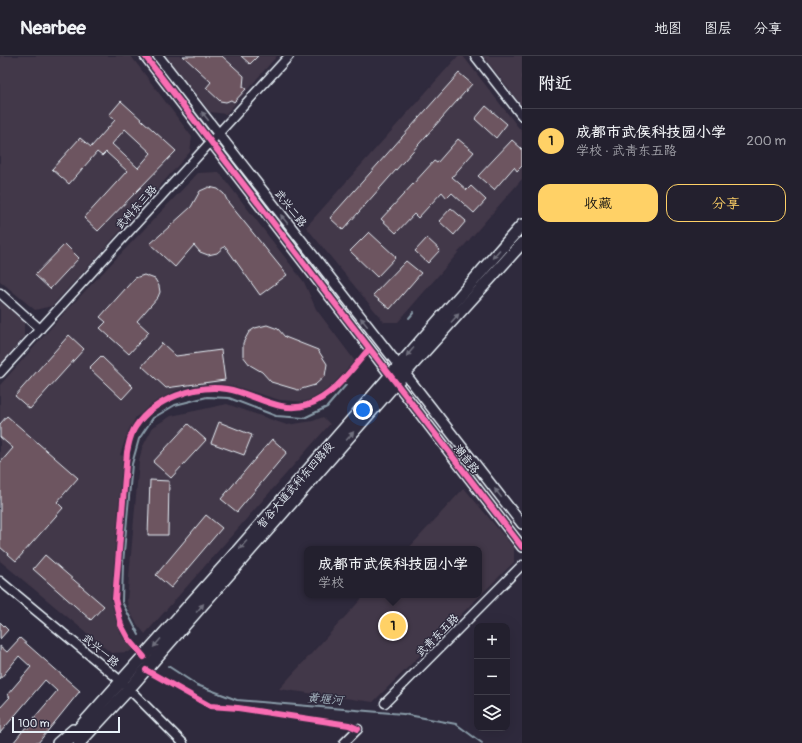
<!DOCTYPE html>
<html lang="zh">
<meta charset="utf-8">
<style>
:root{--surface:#23202e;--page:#2f2d3a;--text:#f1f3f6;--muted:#a3a3aa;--line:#403e4a;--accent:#ffd166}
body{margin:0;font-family:Pangolin,"LXGW WenKai TC",sans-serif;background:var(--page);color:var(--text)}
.controls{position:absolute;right:12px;bottom:12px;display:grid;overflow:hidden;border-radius:8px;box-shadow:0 4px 16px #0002}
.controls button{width:36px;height:36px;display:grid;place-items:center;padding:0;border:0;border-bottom:1px solid var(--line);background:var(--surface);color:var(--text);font:20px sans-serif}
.scale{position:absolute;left:12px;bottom:10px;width:108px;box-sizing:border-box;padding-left:4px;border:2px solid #e8f1f8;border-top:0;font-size:11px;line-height:14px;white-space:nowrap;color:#e8f1f8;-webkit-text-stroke:3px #2f2a3d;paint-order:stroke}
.you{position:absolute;left:363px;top:354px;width:14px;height:14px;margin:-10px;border:3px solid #fff;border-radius:50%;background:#1a73e8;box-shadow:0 0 0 6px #1a73e833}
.badge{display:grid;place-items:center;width:26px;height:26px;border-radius:50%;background:var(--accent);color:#111;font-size:13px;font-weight:700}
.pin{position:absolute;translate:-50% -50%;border:2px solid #fff;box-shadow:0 1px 4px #0006}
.popup{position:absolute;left:304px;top:490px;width:178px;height:52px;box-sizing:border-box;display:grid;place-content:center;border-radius:8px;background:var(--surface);filter:drop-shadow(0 1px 3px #0005);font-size:13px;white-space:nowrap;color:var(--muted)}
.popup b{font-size:15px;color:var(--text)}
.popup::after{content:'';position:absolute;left:50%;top:100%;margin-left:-8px;border:8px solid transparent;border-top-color:var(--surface)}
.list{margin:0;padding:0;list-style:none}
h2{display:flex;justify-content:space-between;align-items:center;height:52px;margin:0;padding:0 16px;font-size:17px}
h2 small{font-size:13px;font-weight:400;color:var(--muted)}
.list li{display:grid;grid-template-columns:26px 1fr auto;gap:12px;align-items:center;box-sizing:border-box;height:64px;padding:0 16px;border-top:1px solid var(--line)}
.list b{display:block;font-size:15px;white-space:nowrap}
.list p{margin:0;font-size:13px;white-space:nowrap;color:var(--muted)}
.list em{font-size:13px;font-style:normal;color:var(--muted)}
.actions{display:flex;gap:8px;padding:12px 16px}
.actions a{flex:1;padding:9px 0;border:1px solid var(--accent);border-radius:12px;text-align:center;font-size:14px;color:var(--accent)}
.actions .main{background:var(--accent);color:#111}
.icon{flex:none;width:22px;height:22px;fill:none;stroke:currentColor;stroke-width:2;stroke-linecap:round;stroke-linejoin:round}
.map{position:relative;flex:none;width:522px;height:687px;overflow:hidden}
header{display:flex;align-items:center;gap:24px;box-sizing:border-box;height:56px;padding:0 20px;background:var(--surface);border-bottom:1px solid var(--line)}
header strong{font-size:19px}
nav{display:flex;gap:22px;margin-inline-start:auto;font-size:14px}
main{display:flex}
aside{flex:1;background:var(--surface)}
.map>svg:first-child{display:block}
.built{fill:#423748}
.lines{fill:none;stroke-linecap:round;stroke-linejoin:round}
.stream{stroke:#899ba8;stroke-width:2}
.building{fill:#6d5560;stroke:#e8f1f8;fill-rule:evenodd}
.minor-casing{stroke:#e8f1f8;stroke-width:11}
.tertiary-casing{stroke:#e8f1f8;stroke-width:12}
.secondary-casing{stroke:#e8f1f8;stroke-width:14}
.minor{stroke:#2f2a3d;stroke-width:8}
.tertiary{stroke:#2f2a3d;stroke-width:9}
.secondary{stroke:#2f2a3d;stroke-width:11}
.cycleway-casing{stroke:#2f2a3d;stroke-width:8}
.cycleway{stroke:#f96db3;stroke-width:6}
.oneway{fill:#70707e}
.labels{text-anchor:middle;stroke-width:3;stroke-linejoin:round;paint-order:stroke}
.street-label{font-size:11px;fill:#e8f1f8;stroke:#2f2a3d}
.water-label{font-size:12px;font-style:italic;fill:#a8b8c3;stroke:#2f2a3d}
</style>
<header>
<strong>Nearbee</strong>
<nav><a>地图</a><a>图层</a><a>分享</a></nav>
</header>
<main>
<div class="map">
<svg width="522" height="687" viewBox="0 0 522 687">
<rect width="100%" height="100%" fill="#2f2a3d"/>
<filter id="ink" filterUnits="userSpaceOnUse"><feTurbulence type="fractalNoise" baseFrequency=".025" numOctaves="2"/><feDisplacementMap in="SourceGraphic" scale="8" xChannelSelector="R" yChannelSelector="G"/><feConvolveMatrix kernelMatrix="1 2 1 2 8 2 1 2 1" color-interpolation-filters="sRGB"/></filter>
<g filter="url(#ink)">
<g class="built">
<polygon points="0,0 131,0 192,81 190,96 97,201 52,250 35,254 0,225"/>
<polygon points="166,0 277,0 226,58 210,56"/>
<polygon points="458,0 463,0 522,76 522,123 398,266 384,266 306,171"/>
<polygon points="483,0 522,0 522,50"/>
<polygon points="219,116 304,226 316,253 355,305 336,327 318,341 306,346 280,344 230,329 210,328 192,330 175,335 136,361 128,376 120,399 124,400 114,532 115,560 121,575 133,593 129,596 111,597 0,505 0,329 66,255 198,117"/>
<polygon points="0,245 24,266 24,281 0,309"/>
<polygon points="227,348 287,369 313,365 323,361 330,368 145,578 137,568 129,555 127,545 139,405 142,392 153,371 171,360"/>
<polygon points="464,432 514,492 514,506 373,646 279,633 365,539 479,539 479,493 408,493"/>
</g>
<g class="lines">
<g class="stream">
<polyline points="409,262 414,256"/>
<polyline points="139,579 122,546 123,507 132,408 139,383 153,362 175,349 207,341 229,342 276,360 304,362 327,351 346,329"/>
<polyline points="168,610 197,629 237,644 403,658 456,668 482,687"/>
</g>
</g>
<g class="building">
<polygon points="183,0 222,0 244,20 243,31 246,33 234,46 231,44 226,46 220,45 206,32 211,26"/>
<polygon points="241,0 258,0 250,8"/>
<polygon points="459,17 472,28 343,174 330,162"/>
<path d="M 121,45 L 176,95 L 98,175 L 84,162 L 127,115 L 106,96 L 102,100 L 97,96 L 69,128 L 52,113 L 80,82 L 91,91 L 115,64 L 109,59 ZM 125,73 L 151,97 L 138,112 L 112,88 Z"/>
<polygon points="486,50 507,68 496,82 475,63"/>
<polygon points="458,83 474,96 452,121 467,134 471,130 486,144 474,157 452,137 447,142 442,136 418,162 414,158 396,177 381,163 434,105 437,107"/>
<polygon points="512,84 522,93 522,110 517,115 514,111 494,134 478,120"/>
<polygon points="209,131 218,133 224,138 228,146 287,219 260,239 225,190 217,197 208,199 200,196 194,189 175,211 150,188 191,151 200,135"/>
<polygon points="451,152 466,165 454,179 439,165"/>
<polygon points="369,176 396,201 377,221 350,195"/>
<polygon points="427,182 440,194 428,207 415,195"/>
<polygon points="65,188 79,202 50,233 35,219"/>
<polygon points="406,205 421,217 390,253 373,239"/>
<polygon points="144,219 155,223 159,230 160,236 158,241 137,265 149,276 129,298 100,272 106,266 100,261 135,222"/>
<polygon points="267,269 278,273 285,281 318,294 327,308 325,320 315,329 298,334 271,326 262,316 250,309 243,300 243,287 249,276 255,272"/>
<polygon points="69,279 84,293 30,353 15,340"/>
<polygon points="162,287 176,300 221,294 225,324 166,332 142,310"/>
<polygon points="101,300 133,331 122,343 89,312"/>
<polygon points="7,360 78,422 57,446 63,452 16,505 0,491 0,407 13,392 0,381 0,368"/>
<polygon points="219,366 252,379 244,399 211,387"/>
<polygon points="188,368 206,384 171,422 153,406"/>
<polygon points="272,383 287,396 237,456 221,443"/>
<polygon points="150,424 169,425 168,479 148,479"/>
<polygon points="206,459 222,472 171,532 156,519"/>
<polygon points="45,499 104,550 91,564 33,513"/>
<polygon points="0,566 8,574 0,583"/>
<polygon points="20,582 80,635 38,687 13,687 26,671 29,672 36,664 34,662 57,635 45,624 0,677 0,652 10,641 7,639 31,611 19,600 0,623 0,590 7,596"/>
</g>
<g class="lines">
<defs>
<g id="minor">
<polyline points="475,0 522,60"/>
<polyline points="0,237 40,273"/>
<polyline points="0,317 289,0"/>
<polyline points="0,525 122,626 183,687"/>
<polyline points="385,647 522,509"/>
<polyline points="344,687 358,673"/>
</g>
<g id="tertiary">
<polyline points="145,0 522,491"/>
<polyline points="158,0 522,468"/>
<polyline points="57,687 73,673"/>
</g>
<g id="secondary">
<polyline points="66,687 226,508 522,169"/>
<polyline points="79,687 128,634 396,327 522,187"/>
</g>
</defs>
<use href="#minor" class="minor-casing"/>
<use href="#tertiary" class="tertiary-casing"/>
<use href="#secondary" class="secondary-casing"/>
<use href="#minor" class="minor"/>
<use href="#tertiary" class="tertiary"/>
<use href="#secondary" class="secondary"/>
<defs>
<g id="cycleway">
<polyline points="145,0 522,491"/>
<path d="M 144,601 L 128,582 L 121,569 L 115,543 L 127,396 C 129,387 130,378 136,370 C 154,343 196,328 227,333 C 253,337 280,358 307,349 C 334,340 351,314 369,293"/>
<polyline points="146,614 210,650 238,652 349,669 358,673"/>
</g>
</defs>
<use href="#cycleway" class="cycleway-casing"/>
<use href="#cycleway" class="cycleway"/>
</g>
<defs><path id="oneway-solid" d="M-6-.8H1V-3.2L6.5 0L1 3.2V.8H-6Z"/></defs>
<g class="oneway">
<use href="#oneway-solid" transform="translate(205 60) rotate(-128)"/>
<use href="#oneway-solid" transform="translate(284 163) rotate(-128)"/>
<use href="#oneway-solid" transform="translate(496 198) rotate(131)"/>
<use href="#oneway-solid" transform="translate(455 262) rotate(-48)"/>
<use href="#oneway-solid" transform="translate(364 266) rotate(-128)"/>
<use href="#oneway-solid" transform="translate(410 296) rotate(131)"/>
<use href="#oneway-solid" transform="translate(350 380) rotate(-49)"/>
<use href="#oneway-solid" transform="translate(498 437) rotate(-128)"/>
<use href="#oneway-solid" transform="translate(243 489) rotate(131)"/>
<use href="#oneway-solid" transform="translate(200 552) rotate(-49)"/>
<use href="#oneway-solid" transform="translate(157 587) rotate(131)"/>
</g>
</g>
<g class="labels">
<g class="street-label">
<text transform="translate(136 151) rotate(-48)" y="4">武科东三路</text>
<text transform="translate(291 152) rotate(52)" y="4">武兴二路</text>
<text transform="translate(467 403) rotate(52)" y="4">潮音路</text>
<text transform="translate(295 429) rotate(-49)" y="4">智谷大道武科东四路段</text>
<text transform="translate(437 579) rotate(-45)" y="4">武青东五路</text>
<text transform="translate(101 594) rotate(40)" y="4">武兴一路</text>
</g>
<g class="water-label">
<text transform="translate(325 643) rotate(5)" y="4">黄堰河</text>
</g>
</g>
</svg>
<div class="controls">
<button>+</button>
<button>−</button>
<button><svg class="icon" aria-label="layers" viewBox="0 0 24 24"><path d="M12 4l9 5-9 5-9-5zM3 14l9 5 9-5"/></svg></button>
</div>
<div class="scale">100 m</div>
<div class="you"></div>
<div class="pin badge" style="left:393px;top:570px">1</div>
<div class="popup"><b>成都市武侯科技园小学</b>学校</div>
</div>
<aside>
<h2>附近<small></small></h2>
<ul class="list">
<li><span class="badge">1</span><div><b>成都市武侯科技园小学</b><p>学校 · 武青东五路</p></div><em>200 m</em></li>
</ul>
<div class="actions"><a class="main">收藏</a><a>分享</a></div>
</aside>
</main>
